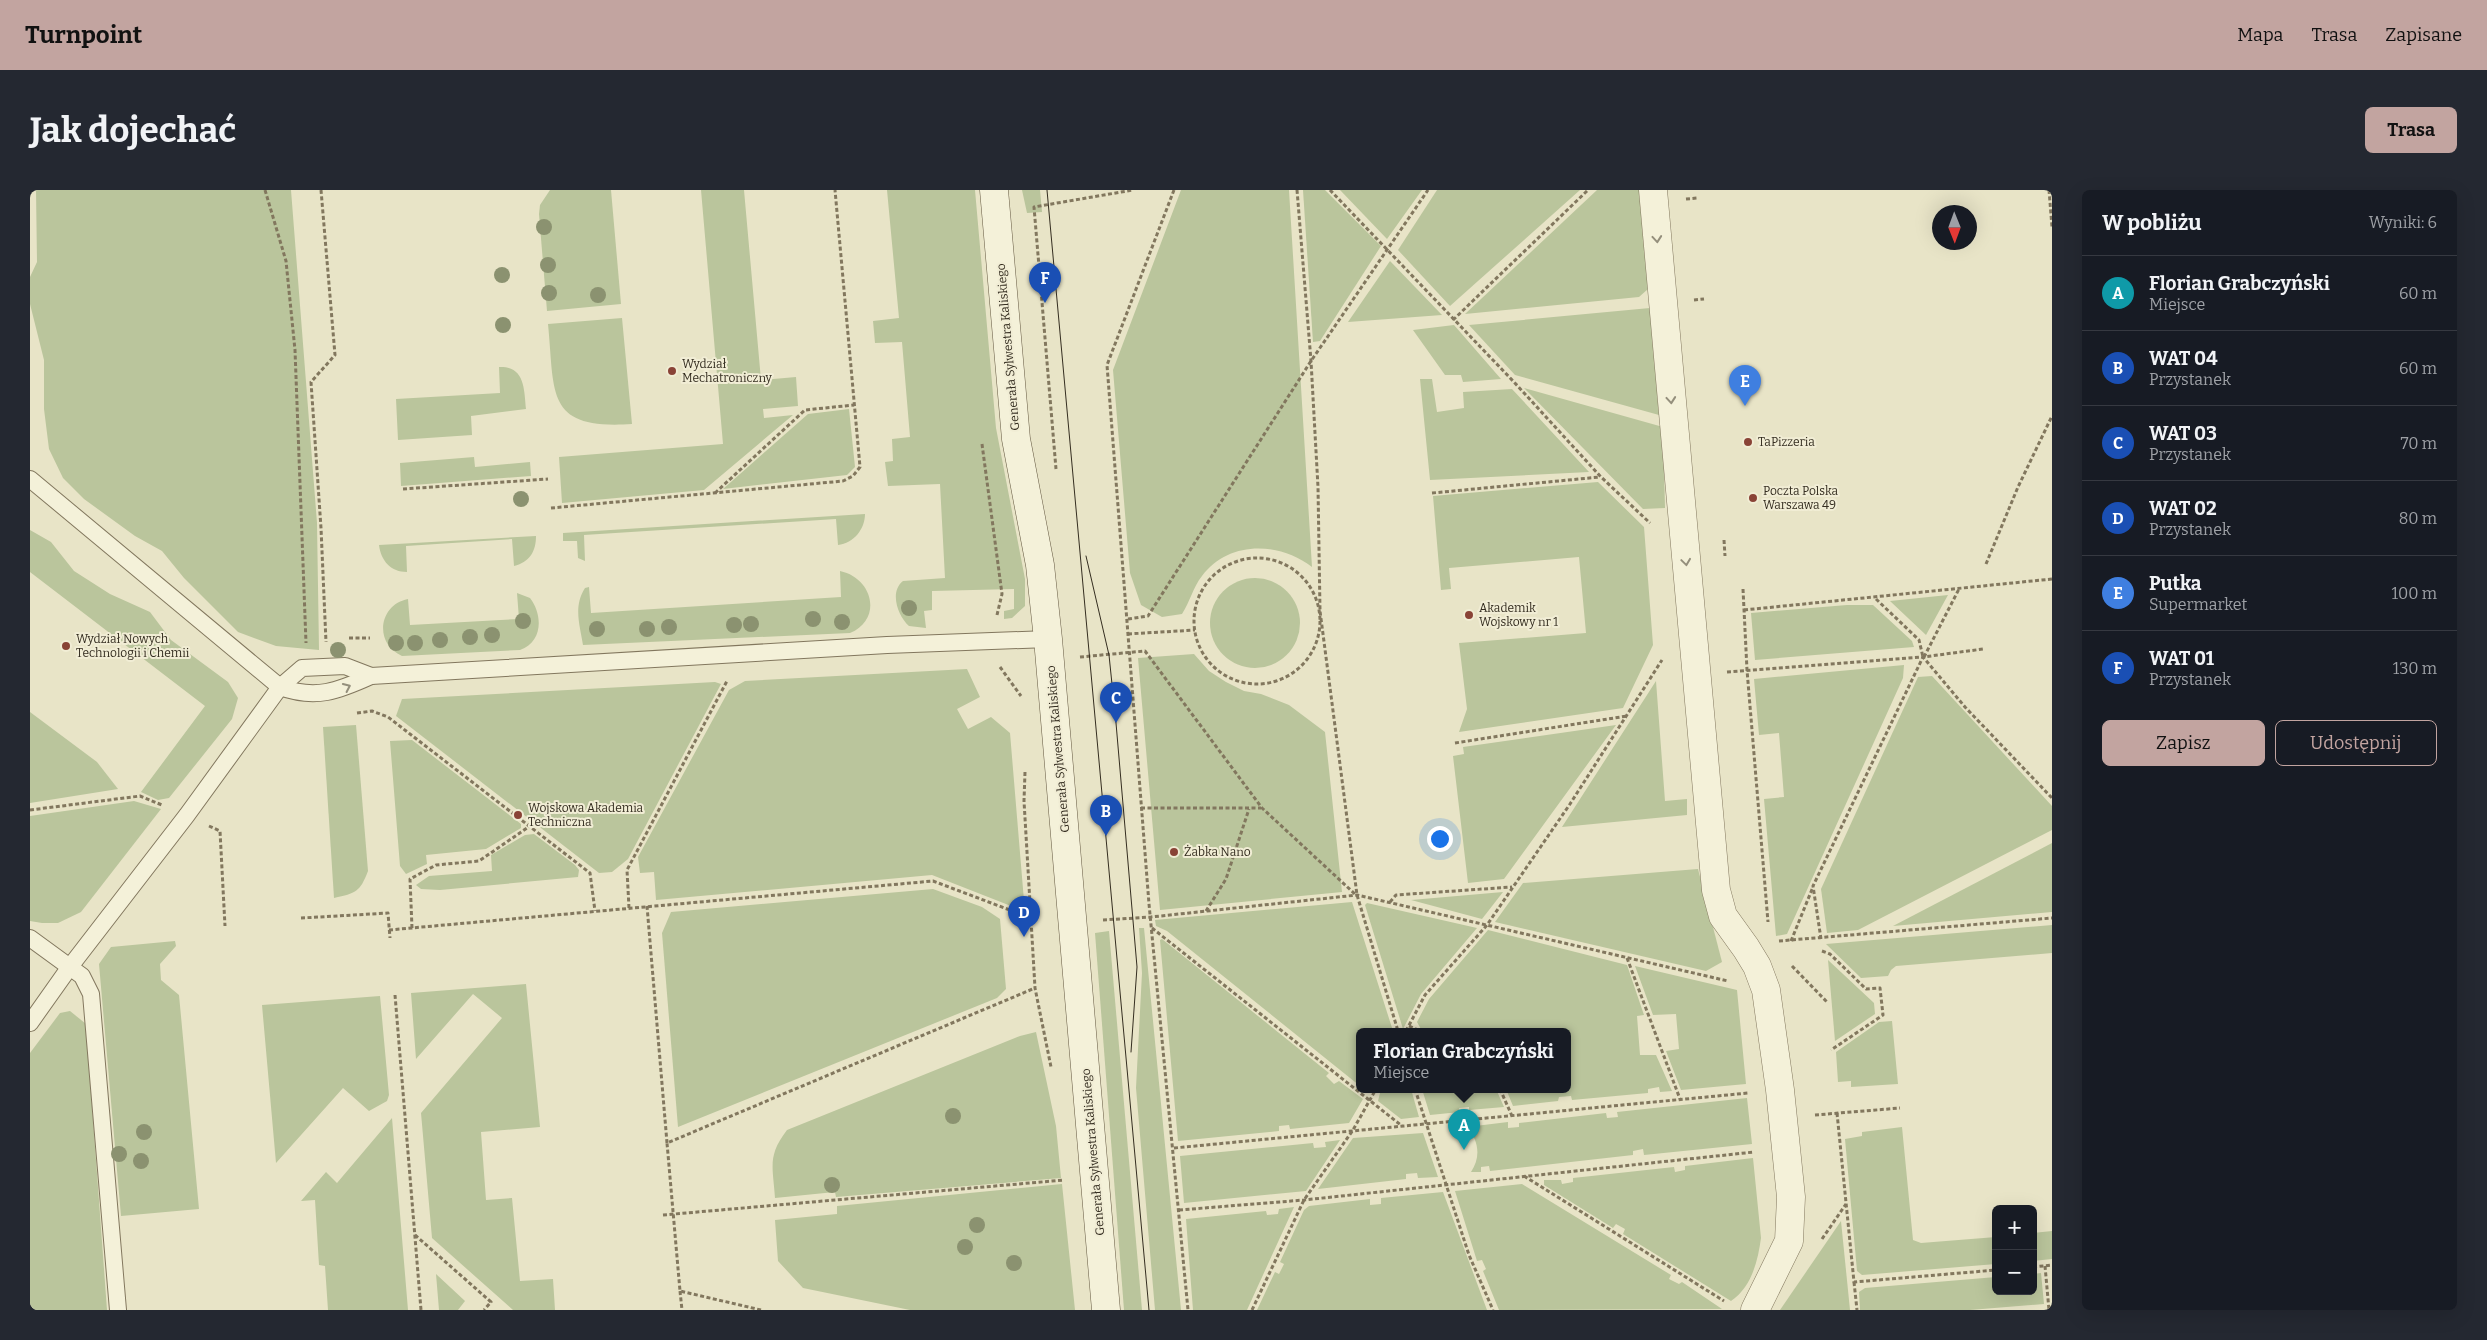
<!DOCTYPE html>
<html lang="pl">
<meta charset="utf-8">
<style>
:root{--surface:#171b24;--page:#242831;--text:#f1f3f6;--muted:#9ea1a6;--line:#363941;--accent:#c2a4a0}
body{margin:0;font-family:Bitter,serif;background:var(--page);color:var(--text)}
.controls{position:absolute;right:15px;bottom:15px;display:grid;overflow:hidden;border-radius:8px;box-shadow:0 5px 20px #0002}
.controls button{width:45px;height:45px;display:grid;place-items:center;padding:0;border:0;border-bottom:1px solid var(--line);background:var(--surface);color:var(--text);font:25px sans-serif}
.compass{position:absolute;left:1902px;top:15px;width:45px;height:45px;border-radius:50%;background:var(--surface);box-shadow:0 5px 20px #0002;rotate:179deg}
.you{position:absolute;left:1409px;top:648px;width:18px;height:18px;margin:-12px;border:4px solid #fff;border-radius:50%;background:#1a73e8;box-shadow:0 0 0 8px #1a73e833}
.badge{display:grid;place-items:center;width:32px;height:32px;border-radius:50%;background:var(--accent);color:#fff;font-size:16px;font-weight:700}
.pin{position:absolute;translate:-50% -41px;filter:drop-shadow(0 1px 2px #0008)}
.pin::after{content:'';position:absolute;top:26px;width:18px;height:15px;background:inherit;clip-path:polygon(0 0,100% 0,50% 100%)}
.popup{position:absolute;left:1326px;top:838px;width:215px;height:65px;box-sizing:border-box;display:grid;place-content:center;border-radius:8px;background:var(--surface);filter:drop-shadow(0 1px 4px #0005);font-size:16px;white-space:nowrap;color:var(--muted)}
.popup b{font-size:19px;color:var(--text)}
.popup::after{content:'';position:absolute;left:50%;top:100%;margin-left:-10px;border:10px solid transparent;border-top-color:var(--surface)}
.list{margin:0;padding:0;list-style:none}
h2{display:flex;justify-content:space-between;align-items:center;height:65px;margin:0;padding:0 20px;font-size:21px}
h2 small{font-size:16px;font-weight:400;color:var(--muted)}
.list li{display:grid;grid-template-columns:32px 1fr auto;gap:15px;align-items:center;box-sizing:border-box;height:75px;padding:0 20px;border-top:1px solid var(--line)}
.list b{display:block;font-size:19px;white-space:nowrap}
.list p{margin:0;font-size:16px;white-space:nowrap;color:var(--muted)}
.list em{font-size:16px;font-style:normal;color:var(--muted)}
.actions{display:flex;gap:10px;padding:15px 20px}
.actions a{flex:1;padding:11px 0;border:1px solid var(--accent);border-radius:8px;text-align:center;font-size:18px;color:var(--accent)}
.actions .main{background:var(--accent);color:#111}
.map{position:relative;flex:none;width:2022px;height:1120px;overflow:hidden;border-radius:8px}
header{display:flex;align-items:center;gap:30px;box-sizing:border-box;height:70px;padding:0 25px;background:var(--accent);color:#111}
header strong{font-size:24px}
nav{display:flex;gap:28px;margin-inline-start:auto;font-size:18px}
.intro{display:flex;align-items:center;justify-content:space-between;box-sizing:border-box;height:120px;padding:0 30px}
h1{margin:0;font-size:35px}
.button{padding:12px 22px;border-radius:8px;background:var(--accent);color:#111;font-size:18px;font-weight:700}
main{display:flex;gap:30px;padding:0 30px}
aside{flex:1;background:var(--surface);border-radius:8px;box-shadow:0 5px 20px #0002}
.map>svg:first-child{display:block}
.green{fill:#bac59c}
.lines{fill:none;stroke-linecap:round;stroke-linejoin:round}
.lane-casing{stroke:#82775e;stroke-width:18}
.street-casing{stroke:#82775e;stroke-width:29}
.secondary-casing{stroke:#645841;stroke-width:29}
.path{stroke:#82775e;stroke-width:3;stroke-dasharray:4 2.5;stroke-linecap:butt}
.lane{stroke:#f4f1d9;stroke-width:16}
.street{stroke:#f4f1d9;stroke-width:28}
.secondary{stroke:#f4f1d9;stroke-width:28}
.tram{stroke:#342d20;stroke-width:1}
.tree{fill:#8b9270}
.oneway{stroke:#948f7c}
.poi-dot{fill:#894336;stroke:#f1edd5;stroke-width:2}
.labels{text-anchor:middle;stroke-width:4;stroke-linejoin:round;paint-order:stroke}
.street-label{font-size:12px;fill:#342d20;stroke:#f1edd5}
.poi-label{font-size:12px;fill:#342d20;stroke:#f1edd5;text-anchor:start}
</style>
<header>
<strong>Turnpoint</strong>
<nav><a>Mapa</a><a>Trasa</a><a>Zapisane</a></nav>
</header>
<div class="intro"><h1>Jak dojechać</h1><a class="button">Trasa</a></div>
<main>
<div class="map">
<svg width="2022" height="1120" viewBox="0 0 2022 1120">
<rect width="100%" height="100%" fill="#e8e4c7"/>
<g class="green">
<polygon points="6,0 261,0 287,333 289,460 246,456 208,442 154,388 132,361 105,346 54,309 33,288 19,259 14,219 14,170 0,114 0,87 7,72"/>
<polygon points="520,0 581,0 591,114 517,121 509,24 510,15"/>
<polygon points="671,0 714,0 731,190 766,187 768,216 733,219 734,228 763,225 674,300 532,313 529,267 693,254"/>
<path d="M 857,0 L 945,0 L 966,238 L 995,389 L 995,416 L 982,428 L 974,429 L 974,421 L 984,419 L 984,399 L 902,401 L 902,420 L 894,421 L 896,438 L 879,436 C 868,426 859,402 873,391 L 915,388 L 910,294 L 858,296 L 855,272 L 863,271 L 862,249 L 880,247 L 872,152 L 845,153 L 843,131 L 869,128 Z"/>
<polygon points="992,0 1010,0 1012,22 997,23"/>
<path d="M 1151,0 L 1259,0 L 1282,377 C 1248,351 1198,351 1172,386 C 1163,397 1160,412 1152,424 L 1132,427 L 1111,415 L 1100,383 L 1083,180 Z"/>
<polygon points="1273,0 1295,0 1351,56 1290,151 1283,152"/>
<polygon points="1310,0 1392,0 1357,49"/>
<polygon points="1407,0 1550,0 1420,116 1368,60"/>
<polygon points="1567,0 1609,0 1618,99 1609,107 1435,124"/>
<polygon points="1360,71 1412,125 1318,132"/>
<polygon points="1620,118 1629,225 1485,185 1439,135"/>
<path d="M 592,128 L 602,234 C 515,240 525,204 518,134 Z"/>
<polygon points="1424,135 1471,189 1433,192 1431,185 1415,185 1383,140"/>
<path d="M 469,177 C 495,176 494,199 496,219 L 441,226 L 442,245 L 368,250 L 366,209 L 470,203 Z"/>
<polygon points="1390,189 1402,189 1407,222 1434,218 1433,202 1482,199 1559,282 1400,290"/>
<polygon points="1494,198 1633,237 1635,318 1613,319"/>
<polygon points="819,219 825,277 817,285 693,299 778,224"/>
<polygon points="444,267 445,277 500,272 501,286 371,296 370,273"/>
<polygon points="1568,292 1614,337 1623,455 1593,518 1429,542 1437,519 1429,453 1556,443 1549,367 1419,378 1421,399 1411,400 1403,306"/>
<path d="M 835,324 C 835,339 824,353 808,355 L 806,329 L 554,345 L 555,371 L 548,368 L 547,351 L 533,351 L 533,343 Z"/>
<polygon points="0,340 21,352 44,381 80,404 120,422 141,450 198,492 208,508 202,529 139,608 128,610 111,602 175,516 0,382"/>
<path d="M 506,346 C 506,361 500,372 484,376 L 482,349 L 376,356 L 377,382 C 361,382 351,371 349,355 Z"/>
<path d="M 810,381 C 843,388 853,429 820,443 L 553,455 C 550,435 543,417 555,398 L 559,397 L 561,423 L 811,407 Z"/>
<circle cx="1225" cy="433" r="45"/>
<path d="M 487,403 L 500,408 C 513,425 513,452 490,460 L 372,466 C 344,454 348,415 378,409 L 380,435 L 489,429 Z"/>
<polygon points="1918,405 1896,445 1860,411"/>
<polygon points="1817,415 1843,415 1882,451 1884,457 1725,470 1721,423"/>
<polygon points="1164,464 1179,481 1196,492 1214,501 1231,504 1259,515 1295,542 1312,702 1130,720 1108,468"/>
<polygon points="1874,475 1873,488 1757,744 1746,746 1734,609 1754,607 1749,543 1729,545 1724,489"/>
<polygon points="937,479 950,507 927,519 938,539 961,527 980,543 994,711 981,716 902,685 626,710 624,682 610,683 608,667 699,500 715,491"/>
<polygon points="1902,486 2022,616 2022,640 1828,740 1797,743 1791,699 1888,487"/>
<polygon points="1626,491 1635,611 1657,609 1657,625 1532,637"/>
<polygon points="685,492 691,494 598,669 582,682 569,683 366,526 372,509"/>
<polygon points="0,522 67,572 88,599 0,613"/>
<path d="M 326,535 L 338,681 C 330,702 326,703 304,708 L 293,537 Z"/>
<polygon points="1586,535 1474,689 1438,693 1423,566 1434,564 1433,557"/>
<polygon points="382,550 491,634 491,638 456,659 396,665 397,674 376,684 370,676 360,551"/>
<polygon points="104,611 131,619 51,722 28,733 12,733 0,731 0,626"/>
<polygon points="504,644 545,675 549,680 548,687 410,700 391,699 386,695 399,686 462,681 461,665 495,645"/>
<polygon points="2022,653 2022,722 1863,736"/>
<polygon points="1668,679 1692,772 1676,781 1465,732 1493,693"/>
<polygon points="903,699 952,717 970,729 976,799 967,808 648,937 632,743 641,722"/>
<polygon points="1473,702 1452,729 1381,710"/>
<polygon points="1322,712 1363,841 1330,841 1330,896 1137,741 1126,736 1125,730"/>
<polygon points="1337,713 1447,738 1391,804 1373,839 1335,715"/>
<polygon points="2022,735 2022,763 1866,776 1861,780 1858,786 1831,788 1796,754"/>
<polygon points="1109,738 1114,738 1151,1120 1125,1120 1106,898 1112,783"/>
<polygon points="1458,740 1597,775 1614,825 1607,826 1610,865 1626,865 1642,901 1630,902 1629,897 1618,899 1618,903 1542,910 1541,906 1529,907 1528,911 1483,916 1476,899 1538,899 1538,841 1392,841 1387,832 1399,809"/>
<polygon points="1079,741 1112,1120 1094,1120 1065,743"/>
<polygon points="1132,749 1299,883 1296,886 1304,894 1309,891 1333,909 1319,933 1260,939 1259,935 1249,936 1249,941 1148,951 1130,750"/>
<polygon points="145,751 146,756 130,774 131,790 149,805 169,1019 91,1026 69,774 81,757"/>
<polygon points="1798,770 1844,813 1845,824 1805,851"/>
<polygon points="1605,776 1707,800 1716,894 1651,900 1636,861 1649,859 1646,824 1623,825"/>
<polygon points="496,794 510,937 451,942 456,1010 482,1008 490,1091 523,1089 525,1120 483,1120 402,1048 391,923 472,828 443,804 386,869 381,803"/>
<polygon points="350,806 359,905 357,911 339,921 313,898 246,973 232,815"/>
<polygon points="40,821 56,834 77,1120 0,1120 0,863 30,823"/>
<polygon points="1862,831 1868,894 1821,897 1821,891 1808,892 1806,862 1849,832"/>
<path d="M 1006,842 L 1026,936 L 1031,988 L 806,1007 L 805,1002 L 745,1008 C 743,977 737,966 757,940 L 990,846 Z"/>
<polygon points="1351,899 1381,899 1389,927 1371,929 1348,911"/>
<polygon points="1392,899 1466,899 1474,917 1439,920 1439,917 1429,918 1430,922 1400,925"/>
<path d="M 1717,908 L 1722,954 L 1614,965 L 1613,959 L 1603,961 L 1603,965 L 1460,981 L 1459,976 L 1451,977 L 1451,982 L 1441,982 C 1451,967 1449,951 1437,937 L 1478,932 L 1478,938 L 1489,937 L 1489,933 L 1576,923 L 1577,928 L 1588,927 L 1587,922 Z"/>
<polygon points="362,928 378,1120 298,1120 295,1076 289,1075 285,1010 271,1011 296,982 307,993"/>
<polygon points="1872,937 1883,1050 1891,1053 1966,1047 1966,1074 1832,1085 1827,1081 1815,949 1832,946 1832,942"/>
<polygon points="1393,943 1408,987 1388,988 1387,983 1376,984 1376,989 1288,999 1323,948"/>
<polygon points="1310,950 1276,1001 1154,1013 1150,966 1283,953 1284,958 1296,957 1295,952"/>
<path d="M 1723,968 L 1731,1048 C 1728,1070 1722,1097 1701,1111 L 1593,1044 L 1595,1039 L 1586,1034 L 1583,1038 L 1514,995 L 1514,990 L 1531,990 L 1532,994 L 1543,992 L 1543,988 L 1644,977 L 1645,982 L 1655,980 L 1655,976 Z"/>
<polygon points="1032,994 1045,1120 880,1120 773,1098 748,1071 745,1030 807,1024 807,1016"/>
<polygon points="1492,994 1641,1085 1639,1089 1649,1094 1652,1092 1692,1119 1469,1120 1453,1081 1456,1079 1452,1070 1447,1071 1425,1001"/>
<polygon points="1413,1002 1457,1120 1227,1120 1245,1082 1249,1084 1254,1074 1250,1072 1274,1020 1279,1016 1340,1009 1340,1015 1351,1014 1351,1008"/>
<polygon points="1264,1017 1217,1120 1163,1120 1156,1029 1236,1021 1237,1025 1248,1024 1249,1019"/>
<polygon points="1811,1031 1820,1120 1750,1120"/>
<polygon points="2022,1041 2022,1069 2003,1071 2003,1043"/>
<polygon points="2011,1083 2014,1114 1940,1120 1830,1120 1829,1102 1835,1098 1966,1087 1966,1101 2003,1101 2003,1084"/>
<polygon points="406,1084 435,1111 428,1120 409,1120"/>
</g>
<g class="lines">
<defs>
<g id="lane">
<path d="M 0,289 L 250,497 C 286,510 308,501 341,486 L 857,455 L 1018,449"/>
<polyline points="0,748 52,786 61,804 88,1120"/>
<polyline points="0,833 39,778 157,625 250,497 272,478 315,476 341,486"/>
</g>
<polyline id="street" points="1623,0 1686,700 1693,726 1716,758 1727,776 1736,800 1750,900 1761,1007 1759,1051 1725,1120"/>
<polyline id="secondary" points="964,0 986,249 1010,375 1018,449 1076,1120"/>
</defs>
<use href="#lane" class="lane-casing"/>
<use href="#street" class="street-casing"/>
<use href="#secondary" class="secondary-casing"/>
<g class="path">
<polyline points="235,0 256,71 265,160 276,453"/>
<polyline points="291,0 305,165 281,192 291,338 296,452"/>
<polyline points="1144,0 1077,175 1119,714 1158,1120"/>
<polyline points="1267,0 1281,171 1288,297 1290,421 1327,705 1368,841"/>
<polyline points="1300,0 1484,192 1571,287 1620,333"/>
<polyline points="2019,0 2022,37"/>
<polyline points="1656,9 1667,8"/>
<polyline points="1664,110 1674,109"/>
<polyline points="1423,130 1558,0"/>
<polyline points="952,254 972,404 967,425"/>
<polyline points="1026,279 1004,17 1103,0"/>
<polyline points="373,299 518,289"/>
<polyline points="685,303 775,220 824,215"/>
<polyline points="1402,303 1570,287"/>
<polyline points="521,318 813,291 823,286 830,277 805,0"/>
<polyline points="1694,350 1695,366"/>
<circle cx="1227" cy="431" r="63"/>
<polyline points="1956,374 1988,297 2022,226"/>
<polyline points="1713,399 1717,480 1738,732"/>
<polyline points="1846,409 1889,450 1893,467"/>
<polyline points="1714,420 2022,389"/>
<polyline points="1098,429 1118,426 1281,171 1398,0"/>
<polyline points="1098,444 1165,440"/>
<polyline points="319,448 340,448"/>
<polyline points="1050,467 1115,461 1232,618 1326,705"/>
<polyline points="1894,467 1929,399"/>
<polyline points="970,477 991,506"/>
<polyline points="1697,482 1893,467 1935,517 2022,608"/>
<polyline points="327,523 342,521 358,527 560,683 565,721"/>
<polyline points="1425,553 1597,526"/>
<polyline points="995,582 994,611 1005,798 1021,877"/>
<polyline points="1111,618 1231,618"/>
<polyline points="0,620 110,606 132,615"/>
<polyline points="179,636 190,641 195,736"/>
<polyline points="1360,712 1366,705 1482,697"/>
<polyline points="617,716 637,953"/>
<polyline points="599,718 597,680 697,491"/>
<polyline points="1176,721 1196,689 1219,619"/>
<polyline points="271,728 358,723 360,748"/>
<polyline points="1073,730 1121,727 1327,705 1698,791"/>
<polyline points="382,738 380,689 406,675 449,671 500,636"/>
<polyline points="1122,738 1372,936"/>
<polyline points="359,740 903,691 1001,728"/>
<polyline points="1791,749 1783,696 1893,467 1953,459"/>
<polyline points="1749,751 2022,728"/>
<polyline points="1761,751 1783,697"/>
<polyline points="1792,761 1800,764 1836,799 1850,798 1853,825 1801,860"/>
<polyline points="1597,768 1650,909"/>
<polyline points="1762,776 1797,812"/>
<polyline points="365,805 391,1120"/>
<polyline points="1379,836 1390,841"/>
<polyline points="1376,841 1395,805 1457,735 1540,614 1632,470"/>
<polyline points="1385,899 1439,1065 1463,1120"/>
<polyline points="1470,899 1482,926"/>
<polyline points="1807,923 1824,1092 1966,1080"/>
<polyline points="1785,925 1870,918"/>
<polyline points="1144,958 1718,903"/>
<polyline points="1494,986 1694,1111"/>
<polyline points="1149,1020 1274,1010 1724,962"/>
<polyline points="633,1025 1034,990"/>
<polyline points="385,1045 461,1112 454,1120"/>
<polyline points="1792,1049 1816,1014"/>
<polyline points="2015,1076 2019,1120"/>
<polyline points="2003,1077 2022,1075"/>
<polyline points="1824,1092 1827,1120"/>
<polyline points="650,1101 652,1120"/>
<polyline points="731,1120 650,1101 637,953 1005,798"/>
<polyline points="1222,1120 1274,1010 1323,940 1346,899"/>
</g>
<use href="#lane" class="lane"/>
<use href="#street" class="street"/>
<use href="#secondary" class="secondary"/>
<g class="tram">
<polyline points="1017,0 1119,1120"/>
<polyline points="1056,366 1079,465 1086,533 1107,777 1101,862"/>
</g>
</g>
<g class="tree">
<circle cx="514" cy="37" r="8"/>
<circle cx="518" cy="75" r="8"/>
<circle cx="472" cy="85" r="8"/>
<circle cx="519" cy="103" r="8"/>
<circle cx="568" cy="105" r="8"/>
<circle cx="473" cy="135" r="8"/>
<circle cx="491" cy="309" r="8"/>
<circle cx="879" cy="418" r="8"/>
<circle cx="783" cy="429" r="8"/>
<circle cx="493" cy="431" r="8"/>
<circle cx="812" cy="432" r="8"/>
<circle cx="721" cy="434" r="8"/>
<circle cx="704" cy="435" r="8"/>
<circle cx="639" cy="437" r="8"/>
<circle cx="567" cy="439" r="8"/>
<circle cx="617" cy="439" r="8"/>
<circle cx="462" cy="445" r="8"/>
<circle cx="440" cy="447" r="8"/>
<circle cx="410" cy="450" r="8"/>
<circle cx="366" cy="453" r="8"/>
<circle cx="385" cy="453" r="8"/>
<circle cx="308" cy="460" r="8"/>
<circle cx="923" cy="926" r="8"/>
<circle cx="114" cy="942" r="8"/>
<circle cx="89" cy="964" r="8"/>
<circle cx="111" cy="971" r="8"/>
<circle cx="802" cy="995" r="8"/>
<circle cx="947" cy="1035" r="8"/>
<circle cx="935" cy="1057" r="8"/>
<circle cx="984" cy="1073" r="8"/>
</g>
<defs><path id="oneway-chevron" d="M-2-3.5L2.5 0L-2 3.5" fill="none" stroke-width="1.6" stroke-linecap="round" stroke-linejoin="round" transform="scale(1.25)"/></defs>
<g class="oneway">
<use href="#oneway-chevron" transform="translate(1627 49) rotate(85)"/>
<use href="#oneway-chevron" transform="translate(1641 210) rotate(85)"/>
<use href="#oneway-chevron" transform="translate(1656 372) rotate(82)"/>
<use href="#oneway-chevron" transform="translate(317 497) rotate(-25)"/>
</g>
<g class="poi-dot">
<circle cx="642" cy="181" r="5"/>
<circle cx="1718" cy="252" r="5"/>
<circle cx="1723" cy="308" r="5"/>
<circle cx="1439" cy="425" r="5"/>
<circle cx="36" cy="456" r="5"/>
<circle cx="488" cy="625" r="5"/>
<circle cx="1144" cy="662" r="5"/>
</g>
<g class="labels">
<g class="street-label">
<text transform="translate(978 157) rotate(-95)" y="4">Generała Sylwestra Kaliskiego</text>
<text transform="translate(1028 559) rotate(-95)" y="4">Generała Sylwestra Kaliskiego</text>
<text transform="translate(1063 962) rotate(-95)" y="4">Generała Sylwestra Kaliskiego</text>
</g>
<g class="poi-label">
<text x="652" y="178">Wydział<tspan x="652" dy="14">Mechatroniczny</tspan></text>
<text x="1728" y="256">TaPizzeria</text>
<text x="1733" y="305">Poczta Polska<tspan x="1733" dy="14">Warszawa 49</tspan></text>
<text x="1449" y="422">Akademik<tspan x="1449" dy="14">Wojskowy nr 1</tspan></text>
<text x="46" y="453">Wydział Nowych<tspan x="46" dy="14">Technologii i Chemii</tspan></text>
<text x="498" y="622">Wojskowa Akademia<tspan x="498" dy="14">Techniczna</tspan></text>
<text x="1154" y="666">Żabka Nano</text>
</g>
</g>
</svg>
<div class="controls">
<button>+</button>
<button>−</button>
</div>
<svg class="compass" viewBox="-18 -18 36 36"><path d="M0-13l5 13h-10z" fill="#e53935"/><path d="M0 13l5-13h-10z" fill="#9ea1a6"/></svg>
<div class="you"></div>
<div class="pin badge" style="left:1434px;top:960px;background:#0f9aa8">A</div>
<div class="popup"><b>Florian Grabczyński</b>Miejsce</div>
<div class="pin badge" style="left:1076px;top:646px;background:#1a4fb4">B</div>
<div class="pin badge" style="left:1086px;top:533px;background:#1a4fb4">C</div>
<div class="pin badge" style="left:994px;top:747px;background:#1a4fb4">D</div>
<div class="pin badge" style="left:1715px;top:216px;background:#3f7fe0">E</div>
<div class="pin badge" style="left:1015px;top:113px;background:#1a4fb4">F</div>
</div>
<aside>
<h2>W pobliżu<small>Wyniki: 6</small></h2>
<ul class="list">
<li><span class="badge" style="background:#0f9aa8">A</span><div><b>Florian Grabczyński</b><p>Miejsce</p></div><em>60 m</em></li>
<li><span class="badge" style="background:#1a4fb4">B</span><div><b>WAT 04</b><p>Przystanek</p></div><em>60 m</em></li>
<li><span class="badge" style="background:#1a4fb4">C</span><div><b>WAT 03</b><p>Przystanek</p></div><em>70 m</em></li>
<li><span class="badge" style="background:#1a4fb4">D</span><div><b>WAT 02</b><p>Przystanek</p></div><em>80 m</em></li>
<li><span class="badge" style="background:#3f7fe0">E</span><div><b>Putka</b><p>Supermarket</p></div><em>100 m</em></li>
<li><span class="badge" style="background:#1a4fb4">F</span><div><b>WAT 01</b><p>Przystanek</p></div><em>130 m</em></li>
</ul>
<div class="actions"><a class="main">Zapisz</a><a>Udostępnij</a></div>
</aside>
</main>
